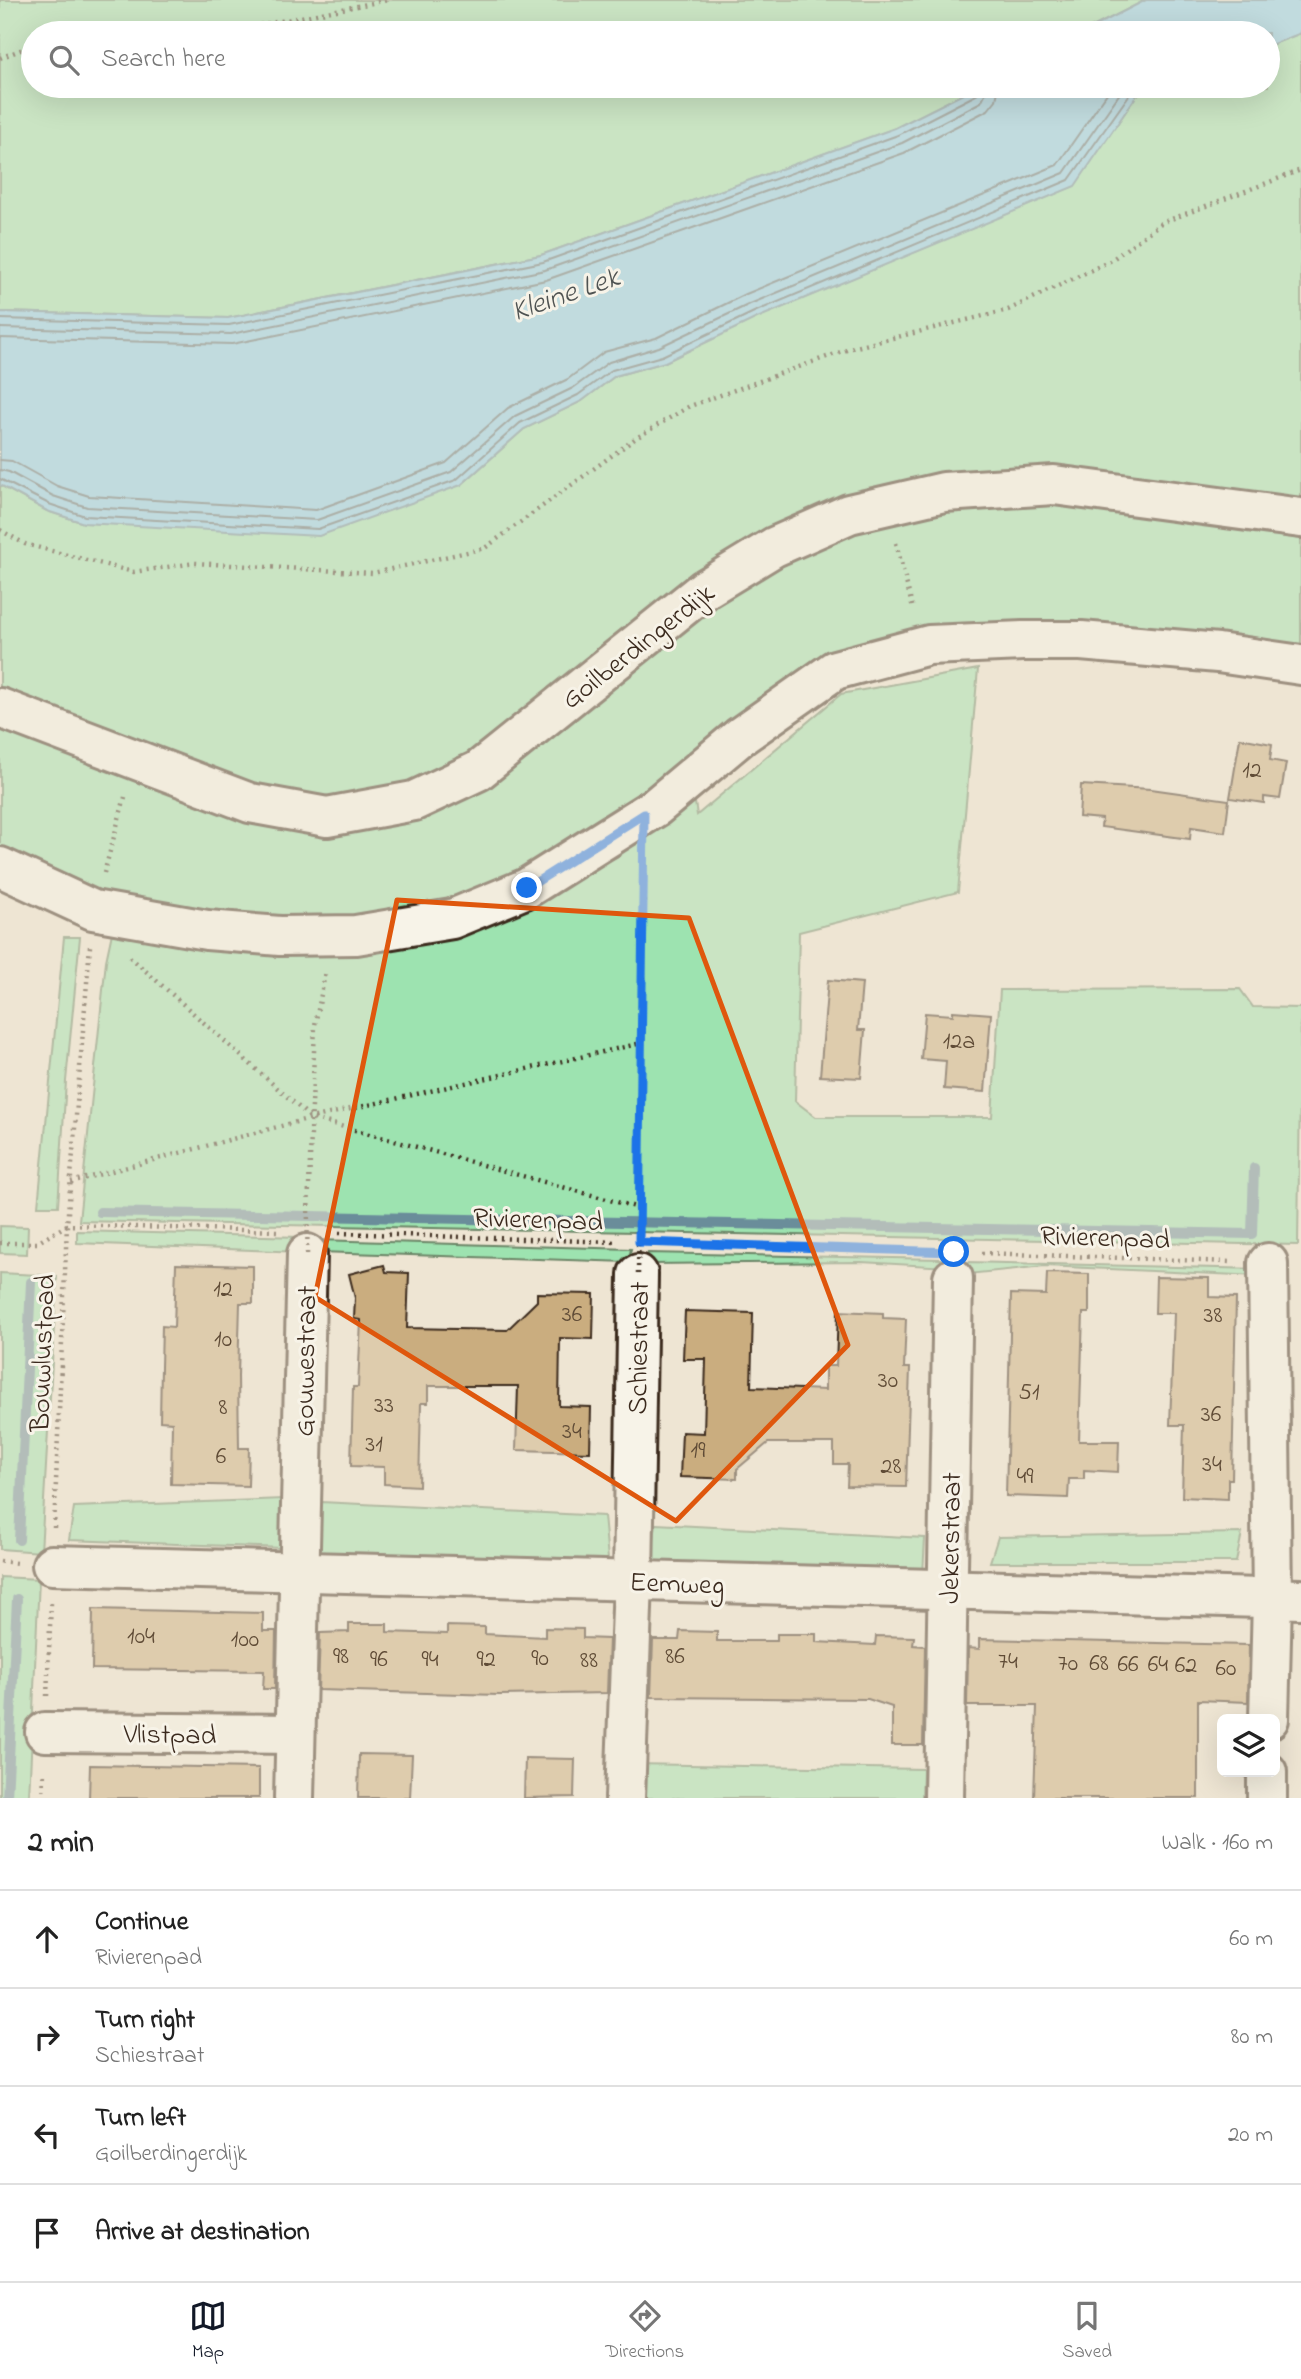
<!DOCTYPE html>
<meta charset="utf-8">
<style>
:root{--surface:#fff;--page:#f2f2f2;--text:#222;--muted:#767676;--line:#e0e0e0;--accent:#111827}
body{margin:0;font-family:"Indie Flower",sans-serif;background:var(--page);color:var(--text)}
.controls{position:absolute;right:21px;bottom:21px;display:grid;overflow:hidden;border-radius:10px;box-shadow:0 7px 28px #0002}
.controls button{width:63px;height:63px;display:grid;place-items:center;padding:0;border:0;border-bottom:2px solid var(--line);background:var(--surface);color:var(--text);font:35px sans-serif}
.stop{position:absolute;width:21px;height:21px;margin:-16px;border:5px solid #1a73e8;border-radius:50%;background:#fff}
.stop.end{background:#1a73e8;border-color:#fff;box-shadow:0 2px 7px #0008}
.list{margin:0;padding:0;list-style:none}
h2{display:flex;justify-content:space-between;align-items:center;height:91px;margin:0;padding:0 28px;font-size:30px}
h2 small{font-size:23px;font-weight:400;color:var(--muted)}
.list li{display:grid;grid-template-columns:46px 1fr auto;gap:21px;align-items:center;box-sizing:border-box;height:98px;padding:0 28px;border-top:2px solid var(--line)}
.list b{display:block;font-size:26px;white-space:nowrap}
.list p{margin:0;font-size:23px;white-space:nowrap;color:var(--muted)}
.list em{font-size:23px;font-style:normal;color:var(--muted)}
.icon{flex:none;width:38px;height:38px;fill:none;stroke:currentColor;stroke-width:2;stroke-linecap:round;stroke-linejoin:round}
.map{position:relative;flex:none;width:1301px;height:1798px;overflow:hidden}
.search{position:absolute;background:var(--surface);box-shadow:0 7px 28px #0002;left:21px;right:21px;top:21px;height:77px;display:flex;align-items:center;gap:18px;box-sizing:border-box;padding:0 24px;border-radius:38px;color:var(--muted);font-size:26px}
.sheet{height:483px;background:var(--surface)}
nav{display:flex;justify-content:space-around;align-items:center;box-sizing:border-box;height:98px;border-top:2px solid var(--line);background:var(--surface);font-size:19px;color:var(--muted)}
nav a{display:grid;justify-items:center;gap:4px}
nav .on{color:var(--accent)}
.map>svg:first-child{display:block}
.green{fill:#9de3b0;stroke:#6c8667;stroke-width:2}
.water{fill:#8acfec;stroke:#6a8d9a;stroke-width:2}
.lines{fill:none;stroke-linecap:round;stroke-linejoin:round}
.shore{stroke:#5b6c70;stroke-width:2}
.stream{stroke:#6a8d9a;stroke-width:10}
.building{fill:#caad7f;stroke:#3b2a1e;stroke-width:2}
.minor-casing{stroke:#3b2a1e;stroke-width:44}
.path{stroke:#3b2a1e;stroke-width:4.5;stroke-dasharray:2 5;stroke-linecap:butt}
.minor{stroke:#f7f3e8;stroke-width:38}
.path-bridge{stroke:#3b2a1e;stroke-width:4.5;stroke-dasharray:2 5;stroke-linecap:butt}
.route{stroke:#1a73e8;stroke-width:9}
.marked{fill:none;stroke:#df570d;stroke-width:5;stroke-linejoin:round}
.labels{text-anchor:middle;stroke-width:6;stroke-linejoin:round;paint-order:stroke}
.number-label{font-size:24px;fill:#5f4b36}
.street-label{font-size:28px;fill:#3b2a1e;stroke:#f7f3e8}
.water-label{font-size:30px;font-style:italic;fill:#4f5352;stroke:#f7f3e8}
</style>
<div class="map">
<svg width="1301" height="1798" viewBox="0 0 1301 1798">
<rect width="100%" height="100%" fill="#eee5d3"/>
<filter id="ink" filterUnits="userSpaceOnUse"><feTurbulence type="fractalNoise" baseFrequency=".0143" numOctaves="2"/><feDisplacementMap in="SourceGraphic" scale="14" xChannelSelector="R" yChannelSelector="G"/><feConvolveMatrix kernelMatrix="1 2 1 2 8 2 1 2 1" color-interpolation-filters="sRGB"/></filter>
<g filter="url(#ink)">
<g class="green">
<polygon points="0,0 1146,0 1081,33 33,33 33,86 979,86 896,128 541,255 228,318 0,312"/>
<polygon points="1301,33 1301,503 845,503 475,758 410,785 325,798 253,790 0,696 0,485 47,511 84,523 146,525 461,485 524,429 582,401 615,376 665,362 756,318 1074,186 1137,95 1162,86 1268,86 1268,46"/>
<polygon points="1054,499 1301,534 1301,655 866,647 642,802 477,895 400,916 310,925 104,899 0,854 0,723 132,774 415,815 715,600 853,527 944,503"/>
<polygon points="978,669 958,892 799,932 795,1101 816,1117 992,1117 1000,990 1240,989 1253,1007 1301,1008 1298,1245 79,1221 106,961 115,919 207,937 547,890 619,856 693,790 697,815 841,694"/>
<polygon points="64,937 80,937 66,1081 58,1206 38,1206"/>
<polygon points="0,1226 28,1227 27,1254 0,1253"/>
<polygon points="77,1231 300,1237 300,1252 77,1243"/>
<polygon points="317,1240 631,1249 628,1262 319,1252"/>
<polygon points="648,1253 942,1259 947,1267 861,1262 649,1264"/>
<polygon points="967,1262 1260,1269 1258,1276 1045,1266 968,1274"/>
<polygon points="0,1273 57,1276 41,1552 0,1549"/>
<polygon points="282,1499 283,1548 69,1540 74,1507"/>
<polygon points="321,1502 604,1516 609,1570 314,1557"/>
<polygon points="656,1524 925,1538 923,1575 650,1570"/>
<polygon points="1242,1533 1236,1562 990,1562 998,1537"/>
<polygon points="0,1577 39,1579 29,1798 0,1798"/>
<polygon points="633,1764 923,1769 922,1798 632,1798"/>
</g>
<g class="water">
<polygon points="1146,0 1301,0 1301,33 1268,46 1268,33 1081,33"/>
<polygon points="979,86 1162,86 1137,95 1075,186 757,318 665,362 615,376 582,401 524,429 461,485 319,536 84,523 47,511 0,485 0,312 228,318 541,255 895,128"/>
</g>
<g class="lines">
<g class="shore">
<polyline points="0,319 229,325 543,262 898,135 976,95 980,86"/>
<polyline points="0,328 231,334 545,270 902,143 981,102 989,86"/>
<polyline points="0,338 232,344 546,280 904,153 988,110 996,100 999,86"/>
<polyline points="0,460 12,461 57,486 89,496 316,510 446,463 508,408 568,379 604,352 656,338 746,294 1057,165 1112,86"/>
<polyline points="0,470 9,472 53,496 87,507 317,520 451,472 515,416 573,388 609,362 659,347 750,304 1064,173 1125,86"/>
<polyline points="0,479 49,504 85,516 318,529 456,480 520,423 578,395 612,370 662,356 754,312 1069,180 1132,91 1142,86"/>
</g>
<g class="stream">
<polyline points="100,1212 1252,1234 1254,1168"/>
<polyline points="19,1540 31,1282"/>
<polyline points="7,1798 17,1599"/>
</g>
</g>
<g class="building">
<polygon points="1240,738 1272,744 1270,760 1286,763 1280,799 1264,797 1264,803 1230,798"/>
<polygon points="1081,785 1151,789 1229,800 1225,832 1191,827 1190,839 1101,827 1102,819 1079,817"/>
<polygon points="828,980 862,983 858,1030 865,1030 861,1078 820,1076"/>
<polygon points="953,1011 991,1014 985,1092 944,1089 946,1061 921,1059 925,1013 953,1015"/>
<polygon points="176,1264 253,1266 253,1303 240,1303 238,1376 239,1448 249,1448 248,1486 171,1484 172,1422 160,1421 161,1367 162,1326 174,1327"/>
<polygon points="384,1265 386,1272 409,1273 407,1328 507,1330 537,1301 537,1293 594,1294 593,1339 560,1338 559,1406 591,1407 590,1452 516,1450 518,1386 428,1386 428,1403 421,1403 419,1486 384,1484 384,1467 351,1466 353,1387 358,1387 361,1320 354,1319 355,1298 349,1274"/>
<polygon points="1047,1273 1089,1274 1089,1313 1083,1313 1079,1441 1119,1441 1118,1472 1084,1470 1084,1479 1069,1479 1068,1498 1006,1496 1011,1294 1046,1295"/>
<polygon points="1156,1277 1209,1278 1209,1297 1236,1298 1232,1479 1228,1479 1228,1499 1182,1497 1184,1425 1170,1425 1174,1313 1155,1313"/>
<polygon points="685,1311 753,1313 751,1387 825,1390 825,1366 836,1366 838,1311 883,1313 883,1318 906,1319 904,1368 910,1368 906,1487 847,1486 848,1464 834,1464 834,1443 768,1443 737,1469 737,1479 680,1477 682,1432 704,1433 706,1359 683,1359"/>
<polygon points="93,1609 263,1613 263,1631 276,1631 275,1689 263,1689 264,1671 92,1669"/>
<polygon points="349,1624 387,1624 387,1632 447,1634 447,1626 485,1627 485,1634 545,1637 545,1628 583,1629 583,1638 609,1639 607,1693 499,1695 318,1690 320,1633 349,1632"/>
<polygon points="680,1631 717,1632 717,1641 777,1641 777,1634 816,1634 816,1642 875,1645 876,1636 914,1637 913,1645 925,1646 923,1745 892,1745 892,1707 868,1699 651,1697 653,1640 679,1640"/>
<polygon points="979,1639 1249,1645 1248,1702 1198,1700 1198,1798 1034,1798 1037,1706 967,1706 968,1648 979,1649"/>
<polygon points="359,1754 412,1755 410,1798 358,1798"/>
<polygon points="525,1758 575,1759 574,1797 524,1798"/>
<polygon points="90,1765 259,1768 259,1798 89,1798"/>
</g>
<g class="lines">
<defs>
<g id="minor">
<polyline points="0,708 250,803 327,817 414,801 478,771 705,589 774,547 849,514 944,492 1054,485 1301,518"/>
<polyline points="0,867 93,910 207,930 280,936 356,935 452,919 527,888 656,807 741,736 835,670 929,645 1023,641 1081,641 1218,653 1301,665"/>
<polyline points="1268,1263 1272,1599 1269,1719"/>
<polyline points="52,1565 1301,1599"/>
<polyline points="45,1732 295,1734"/>
<polyline points="294,1798 307,1254"/>
<polyline points="625,1798 633,1581 638,1274"/>
<polyline points="944,1798 953,1278"/>
<polyline points="1267,1798 1267,1772"/>
</g>
</defs>
<use href="#minor" class="minor-casing"/>
<g class="path">
<polyline points="219,33 388,0"/>
<polyline points="0,58 33,45"/>
<polyline points="0,530 25,544 133,572 195,563 373,573 485,548 636,438 690,406 852,348 1008,310 1110,261 1161,223 1301,170"/>
<polyline points="896,543 913,609"/>
<polyline points="104,873 125,797"/>
<polyline points="130,957 311,1118 639,1208 644,861"/>
<polyline points="71,1182 311,1118 642,1043"/>
<polyline points="308,1213 315,1025 325,974"/>
<polyline points="339,1233 617,1242"/>
<polyline points="0,1243 37,1243 67,1225 277,1231"/>
<polyline points="660,1243 925,1251"/>
<polyline points="982,1253 1232,1262"/>
<polyline points="54,1528 67,1225 90,946"/>
<polyline points="0,1561 17,1563"/>
<polyline points="47,1696 51,1603"/>
<polyline points="43,1798 44,1771"/>
</g>
<use href="#minor" class="minor"/>
<g class="path-bridge">
<polyline points="307,1254 308,1213"/>
<polyline points="638,1274 639,1208"/>
</g>
</g>
</g>
<g class="lines" filter="url(#ink)">
<polyline class="route" points="527,888 644,814 639,1242 954,1252"/>
</g>
<path d="M0 0H1301V1798H0ZM 397,900 L 689,918 L 848,1345 L 676,1521 L 315,1297 Z" fill="#eee5d3" fill-opacity=".55" fill-rule="evenodd"/>
<path class="marked" d="M 397,900 L 689,918 L 848,1345 L 676,1521 L 315,1297 Z"/>
<g class="labels">
<g class="number-label">
<text x="1252" y="777">12</text>
<text x="959" y="1048">12a</text>
<text x="223" y="1296">12</text>
<text x="572" y="1321">36</text>
<text x="1213" y="1322">38</text>
<text x="223" y="1346">10</text>
<text x="888" y="1387">30</text>
<text x="1029" y="1399">51</text>
<text x="384" y="1412">33</text>
<text x="223" y="1414">8</text>
<text x="1211" y="1421">36</text>
<text x="572" y="1438">34</text>
<text x="374" y="1451">31</text>
<text x="698" y="1457">19</text>
<text x="221" y="1463">6</text>
<text x="1212" y="1471">34</text>
<text x="891" y="1473">28</text>
<text x="1025" y="1483">49</text>
<text x="141" y="1643">104</text>
<text x="245" y="1646">100</text>
<text x="341" y="1663">98</text>
<text x="675" y="1663">86</text>
<text x="540" y="1665">90</text>
<text x="379" y="1666">96</text>
<text x="430" y="1666">94</text>
<text x="486" y="1666">92</text>
<text x="589" y="1667">88</text>
<text x="1008" y="1668">74</text>
<text x="1068" y="1670">70</text>
<text x="1099" y="1670">68</text>
<text x="1128" y="1671">66</text>
<text x="1158" y="1671">64</text>
<text x="1186" y="1672">62</text>
<text x="1226" y="1675">60</text>
</g>
<g class="street-label">
<text transform="translate(637 645) rotate(-38)" y="10">Goilberdingerdijk</text>
<text transform="translate(538 1218) rotate(2)" y="10">Rivierenpad</text>
<text transform="translate(1105 1236) rotate(2)" y="10">Rivierenpad</text>
<text transform="translate(637 1348) rotate(-89)" y="10">Schiestraat</text>
<text transform="translate(41 1353) rotate(-88)" y="10">Bouwlustpad</text>
<text transform="translate(304 1361) rotate(-89)" y="10">Gouwestraat</text>
<text transform="translate(949 1538) rotate(-89)" y="10">Jekerstraat</text>
<text transform="translate(677 1582) rotate(2)" y="10">Eemweg</text>
<text transform="translate(170 1733) rotate(1)" y="10">Vlistpad</text>
</g>
<g class="water-label">
<text transform="translate(565 293) rotate(-19)" y="10">Kleine Lek</text>
</g>
</g>
</svg>
<div class="controls">
<button><svg class="icon" aria-label="layers" viewBox="0 0 24 24"><path d="M12 4l9 5-9 5-9-5zM3 14l9 5 9-5"/></svg></button>
</div>
<div class="stop" style="left:954px;top:1252px"></div>
<div class="stop end" style="left:527px;top:888px"></div>
<div class="search"><svg class="icon" aria-label="search" viewBox="0 0 24 24"><circle cx="10" cy="10" r="6"/><path d="M15 15l6 6"/></svg>Search here</div>
</div>
<section class="sheet">
<h2>2 min<small>Walk · 160 m</small></h2>
<ul class="list">
<li><svg class="icon" aria-label="ahead" viewBox="0 0 24 24"><path d="M12 20V5M6 11l6-6 6 6"/></svg><div><b>Continue</b><p>Rivierenpad</p></div><em>60 m</em></li>
<li><svg class="icon" aria-label="right" viewBox="0 0 24 24"><path d="M7 20v-9h11M14 6l5 5-5 5"/></svg><div><b>Turn right</b><p>Schiestraat</p></div><em>80 m</em></li>
<li><svg class="icon" aria-label="left" viewBox="0 0 24 24"><path d="M17 20v-9H6M10 6l-5 5 5 5"/></svg><div><b>Turn left</b><p>Goilberdingerdijk</p></div><em>20 m</em></li>
<li><svg class="icon" aria-label="arrive" viewBox="0 0 24 24"><path d="M6 21V4h12l-3 4 3 4H6"/></svg><div><b>Arrive at destination</b></div></li>
</ul>
</section>
<nav>
<a class="on"><svg class="icon" aria-label="map" viewBox="0 0 24 24"><path d="M3 6l6-2 6 2 6-2v14l-6 2-6-2-6 2zM9 4v14M15 6v14"/></svg>Map</a>
<a><svg class="icon" aria-label="directions" viewBox="0 0 24 24"><path d="M12 3l9 9-9 9-9-9zM9 14v-3h6M13 9l2 2-2 2"/></svg>Directions</a>
<a><svg class="icon" aria-label="saved" viewBox="0 0 24 24"><path d="M7 4h10v16l-5-4-5 4z"/></svg>Saved</a>
</nav>
